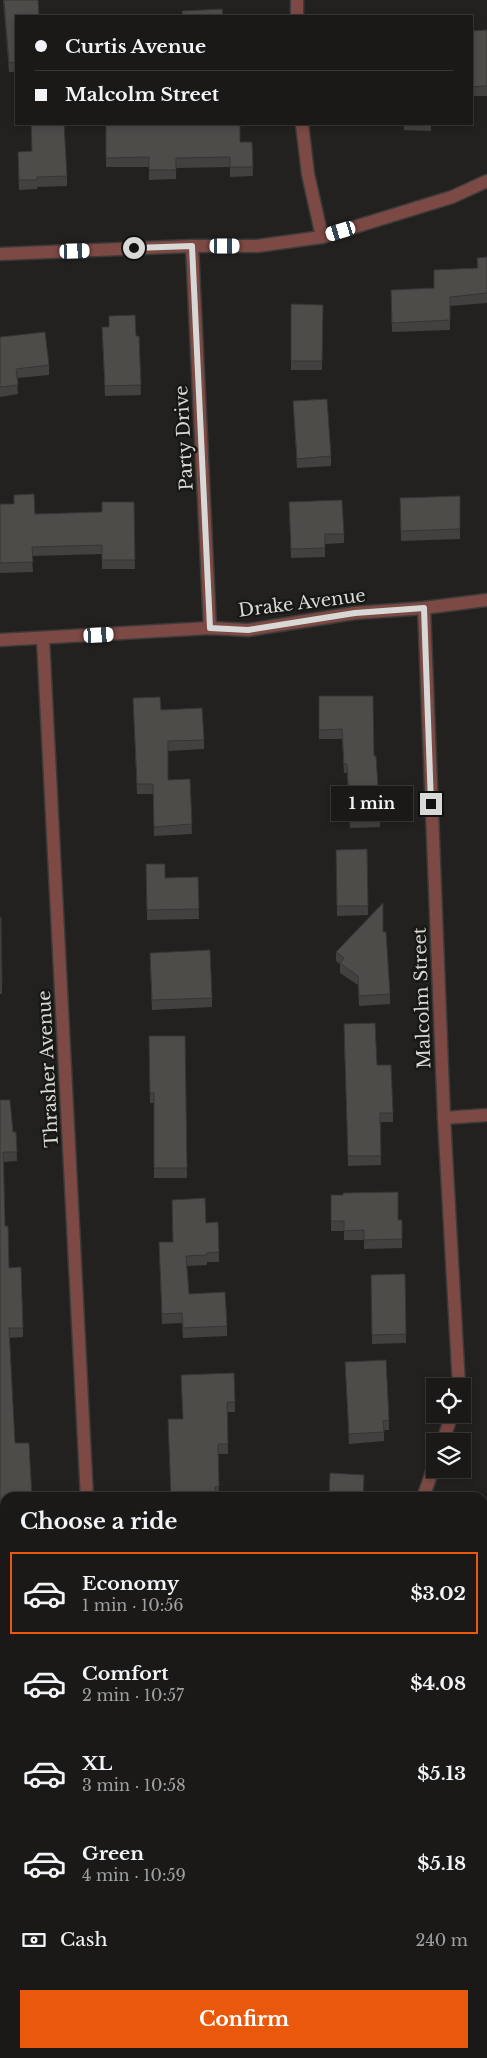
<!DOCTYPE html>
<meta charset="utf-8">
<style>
:root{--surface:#1a1917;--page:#272624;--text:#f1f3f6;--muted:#9fa0a1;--line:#383836;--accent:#ea580c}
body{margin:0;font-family:"Libre Baskerville",serif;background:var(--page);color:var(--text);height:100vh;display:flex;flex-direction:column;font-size:19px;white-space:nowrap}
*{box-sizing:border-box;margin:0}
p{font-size:16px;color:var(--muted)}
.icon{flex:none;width:28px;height:28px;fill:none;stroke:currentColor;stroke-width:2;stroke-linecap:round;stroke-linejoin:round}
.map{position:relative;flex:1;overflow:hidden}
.details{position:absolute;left:0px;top:1492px;width:488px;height:566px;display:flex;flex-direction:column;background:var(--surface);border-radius:15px 15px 0 0;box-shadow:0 2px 8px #0003,0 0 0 1px var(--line)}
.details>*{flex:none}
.guide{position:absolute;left:15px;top:15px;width:458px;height:110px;border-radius:0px;box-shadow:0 2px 8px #0003,0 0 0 1px var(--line);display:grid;align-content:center;height:110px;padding:0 20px;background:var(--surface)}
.tools{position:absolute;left:426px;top:1378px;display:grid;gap:10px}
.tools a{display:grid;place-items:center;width:45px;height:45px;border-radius:0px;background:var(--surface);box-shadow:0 2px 8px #0003,0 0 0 1px var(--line);font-size:25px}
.end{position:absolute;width:22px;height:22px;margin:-11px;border:6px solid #d8d8d6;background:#111;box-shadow:0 0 0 2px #111}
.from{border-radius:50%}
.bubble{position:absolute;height:35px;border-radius:0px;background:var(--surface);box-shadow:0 2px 8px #0003,0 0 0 1px var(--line);font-size:16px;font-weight:700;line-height:35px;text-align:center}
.car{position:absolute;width:15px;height:30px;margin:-15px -8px;border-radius:6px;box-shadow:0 0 4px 1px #0007;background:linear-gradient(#fff 24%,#345 0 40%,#fff 0 76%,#345 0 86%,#fff 0)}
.guide b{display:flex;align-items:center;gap:18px;height:48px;font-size:19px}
.guide b+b{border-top:1px solid var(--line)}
.guide i{width:12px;height:12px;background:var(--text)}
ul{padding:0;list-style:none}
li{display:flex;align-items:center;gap:15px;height:82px;margin:0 10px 8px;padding:0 10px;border:2px solid transparent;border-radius:0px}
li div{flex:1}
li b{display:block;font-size:19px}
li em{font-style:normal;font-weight:700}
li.current{border-color:var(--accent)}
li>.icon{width:45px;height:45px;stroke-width:1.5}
h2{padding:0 20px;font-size:22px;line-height:60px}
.pay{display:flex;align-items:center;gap:12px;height:55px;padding:0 20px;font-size:19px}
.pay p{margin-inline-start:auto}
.cta{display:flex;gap:10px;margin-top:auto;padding:10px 20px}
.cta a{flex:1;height:58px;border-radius:0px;background:var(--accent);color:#fff;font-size:20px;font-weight:700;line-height:58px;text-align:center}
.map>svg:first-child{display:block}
.grass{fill:url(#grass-tufts)}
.forest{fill:url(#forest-crowns)}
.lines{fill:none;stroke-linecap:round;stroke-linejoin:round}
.minor-casing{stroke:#3b3b39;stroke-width:15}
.minor{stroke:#7d4944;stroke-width:12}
.wall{fill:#42413f}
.shaded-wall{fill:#363533}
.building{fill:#4d4c49;stroke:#363533}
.route{stroke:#d8d8d6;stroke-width:6}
.labels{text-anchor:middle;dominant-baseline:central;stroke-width:5;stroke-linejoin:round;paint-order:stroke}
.street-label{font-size:18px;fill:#d8d8d6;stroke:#181815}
</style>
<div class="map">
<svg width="487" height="2058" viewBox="0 0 487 2058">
<defs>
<pattern id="grass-tufts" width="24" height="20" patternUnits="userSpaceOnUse" patternTransform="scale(1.25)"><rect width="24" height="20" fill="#444d16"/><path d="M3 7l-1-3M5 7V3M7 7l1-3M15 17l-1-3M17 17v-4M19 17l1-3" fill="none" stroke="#5e6637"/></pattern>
<pattern id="forest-crowns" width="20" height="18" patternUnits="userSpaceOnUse" patternTransform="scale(1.25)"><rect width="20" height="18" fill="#4c5705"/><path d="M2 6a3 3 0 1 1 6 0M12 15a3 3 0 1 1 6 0" fill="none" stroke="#656e29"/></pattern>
</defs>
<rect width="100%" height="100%" fill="#22211f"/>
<path class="grass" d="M483 1981H487V2058H409L407 2054H482Z"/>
<g class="forest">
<rect x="483" y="1921" width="4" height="60"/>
<path d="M343 2054H407L409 2058H343Z"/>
</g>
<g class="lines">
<g class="minor-casing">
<g id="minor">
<path d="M297 0V16"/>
<path d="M302 124 308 174 322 237"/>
<path d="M192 246 210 628"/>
<path d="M0 254 192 246H257L322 237 452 197 487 181"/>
<path d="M424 608 444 1118 459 1386"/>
<path d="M43 639 87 1498"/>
<path d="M0 640 210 628 248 630 355 613 424 608 487 600"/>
<path d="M444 1118 487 1115"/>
<path d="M443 1441 452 1414"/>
<path d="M423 1498 435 1463"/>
<path d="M482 1700 487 1699"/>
<path d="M0 1989 5 1990"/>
</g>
</g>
<use href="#minor" class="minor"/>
</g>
<g class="wall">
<path d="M3 0H38L16 16V72H9Z"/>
<path d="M487 30V96H471V31Z"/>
<path d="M106 124 240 142H252L253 176 230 177V167L176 168V179L149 180V167H106Z"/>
<path d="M404 124H431V131L404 130Z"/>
<path d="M18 162 67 176V186L37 187V189L19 190Z"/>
<path d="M487 257V303L450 306V330L392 332 391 299 434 288 477 268V258Z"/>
<path d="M291 304 323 305 322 370H291Z"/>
<path d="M102 327 136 336H139L141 395 105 396Z"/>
<path d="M0 337 49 365V375L17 378 18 394 0 397Z"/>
<path d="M293 401 331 456V466L297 468Z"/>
<path d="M460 496V539L401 541 400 507Z"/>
<path d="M134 502 135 569H102V554L32 556 33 572 0 573V504L35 514 102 512Z"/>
<path d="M289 502 344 534V543L325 544V557L291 558Z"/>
<path d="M319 696 374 756 380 817V827L350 828 347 773H344L342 739H319Z"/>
<path d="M133 698 161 710 204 740V749L168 751V780L190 779 192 834 154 836 153 794H137Z"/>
<path d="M367 849 368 915 337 916 336 850Z"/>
<path d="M146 864 165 878 198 877 199 919 147 920Z"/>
<path d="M0 917 2 984V994H0Z"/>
<path d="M383 932 390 994V1004L359 1006 358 985 340 973V964L336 961V952Z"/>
<path d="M150 962 212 998V1007L152 1010Z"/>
<path d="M344 1033 393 1113V1122H380L381 1165 348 1166Z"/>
<path d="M149 1036H185L187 1178H154V1103H150Z"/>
<path d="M0 1100 13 1132H16L17 1161 4 1162 5 1226 9 1268 23 1328V1337L9 1338 5 1498V1632H0Z"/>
<path d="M331 1195 398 1220H402V1248L364 1249V1240H344V1231H331Z"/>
<path d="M172 1200 206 1223 219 1252V1262H207V1265L187 1266 189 1294 227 1326V1336L183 1338 182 1323 162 1324 159 1242H173Z"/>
<path d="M405 1274 406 1343 372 1344 371 1275Z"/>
<path d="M345 1362 389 1420V1430H384V1441L349 1444Z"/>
<path d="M234 1373 235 1412H227L228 1454H218L219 1496H215L182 1419Z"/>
<path d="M0 1663 5 1664V1731H0Z"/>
<path d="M487 1763V1822H482V1764Z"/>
</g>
<path class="shaded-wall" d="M235 2054H239L237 2058H233Z"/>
<g class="building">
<path d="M4 0H38L39 16H16V62L9 63Z"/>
<path d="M222 9 223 16H183L182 11Z"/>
<path d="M487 30V86L471 87V31Z"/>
<path d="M31 124H64L67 176 37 177V180H19L18 152 32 151Z"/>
<path d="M106 124H240V142H252L253 167H230V157L176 158V170H149V157L106 158Z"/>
<path d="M487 257V293L450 297V320L392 323 391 290 434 288V270L478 268 477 258Z"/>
<path d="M291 304 323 305 322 361H291Z"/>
<path d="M135 315 136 336H139L141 385 105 386 102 327H109V316Z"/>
<path d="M45 332 49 365 16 369 18 385 0 387V337Z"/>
<path d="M327 399 331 456 297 459 293 401Z"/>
<path d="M34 494 35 514 102 512V502H134L135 560H102V545L32 547 33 562 0 563V504H14V495Z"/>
<path d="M460 496V529L401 531 400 498Z"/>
<path d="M342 500 344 534H325V548L291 549 289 502Z"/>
<path d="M319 696H373L374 756H376L380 817 350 819 347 764H344L342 729 319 730Z"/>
<path d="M160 697 161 710 202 708 204 740 168 741V780L190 779 192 824 154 827 153 784H137L133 698Z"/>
<path d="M367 849 368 906H337L336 850Z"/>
<path d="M146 864H165V878L198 877 199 909 147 910Z"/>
<path d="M383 903V932H386L390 994 359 996 358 976 340 963 344 958 336 952Z"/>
<path d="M0 917H1L2 984H0Z"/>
<path d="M210 950 212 998 152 1000 150 953Z"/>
<path d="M375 1023 377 1065H391L393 1113H380L381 1156H348L344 1024Z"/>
<path d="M149 1036H185L187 1168H154V1093H150Z"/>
<path d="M0 1100H10L13 1132H16L17 1152H3L5 1226H8L9 1268 21 1267 23 1328H9L15 1443H29L32 1498H5V1622H0Z"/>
<path d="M398 1192V1220H402V1239L364 1240V1230L344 1231V1221H331V1195H343V1193Z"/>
<path d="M205 1198 206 1223 218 1222 219 1252 207 1253V1255L186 1256 189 1294 225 1292 227 1326 183 1328 182 1313 162 1314 159 1242H173L172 1200Z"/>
<path d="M405 1274 406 1334 372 1335 371 1275Z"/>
<path d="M386 1360 389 1420 383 1421 384 1432 349 1434 345 1362Z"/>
<path d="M234 1373 235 1402H227L228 1444H218L219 1486 215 1487V1498H171L168 1419H183L181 1375Z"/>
<path d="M330 1473 364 1475 363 1498H329Z"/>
<path d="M0 1663 5 1664V1721H0Z"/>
<path d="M487 1763V1812H482V1764Z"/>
<path d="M200 2054H235L233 2058H198Z"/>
</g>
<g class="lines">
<path class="route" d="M134 248 192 246 210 628 248 630 355 613 424 608 431 804"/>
</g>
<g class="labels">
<g class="street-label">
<text transform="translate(184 438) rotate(-93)">Party Drive</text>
<text transform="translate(302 603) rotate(-7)">Drake Avenue</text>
<text transform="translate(422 998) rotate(-92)">Malcolm Street</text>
<text transform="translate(48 1069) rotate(-93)">Thrasher Avenue</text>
</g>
</g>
</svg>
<div class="tools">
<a><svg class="icon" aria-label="locate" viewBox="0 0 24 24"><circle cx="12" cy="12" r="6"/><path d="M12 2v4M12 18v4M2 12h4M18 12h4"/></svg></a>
<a><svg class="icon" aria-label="layers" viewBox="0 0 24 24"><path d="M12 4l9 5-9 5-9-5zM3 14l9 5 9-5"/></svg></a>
</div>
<i class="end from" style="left:134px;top:248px"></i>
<i class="end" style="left:431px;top:804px"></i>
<div class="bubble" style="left:331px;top:786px;width:82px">1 min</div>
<i class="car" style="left:341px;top:231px;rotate:253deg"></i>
<i class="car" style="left:225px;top:246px;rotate:90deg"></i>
<i class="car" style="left:75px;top:251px;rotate:88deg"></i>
<i class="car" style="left:99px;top:635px;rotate:87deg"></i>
<div class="guide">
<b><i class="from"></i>Curtis Avenue</b>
<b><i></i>Malcolm Street</b>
</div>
<section class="details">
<h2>Choose a ride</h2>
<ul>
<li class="current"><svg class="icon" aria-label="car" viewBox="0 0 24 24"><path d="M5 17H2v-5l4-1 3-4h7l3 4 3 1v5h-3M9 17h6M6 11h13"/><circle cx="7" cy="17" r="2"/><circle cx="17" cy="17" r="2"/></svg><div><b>Economy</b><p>1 min · 10:56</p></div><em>$3.02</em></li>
<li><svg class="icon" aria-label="car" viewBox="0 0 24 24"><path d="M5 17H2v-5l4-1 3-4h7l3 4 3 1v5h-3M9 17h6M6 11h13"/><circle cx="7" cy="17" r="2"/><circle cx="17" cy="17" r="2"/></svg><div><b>Comfort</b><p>2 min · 10:57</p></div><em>$4.08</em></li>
<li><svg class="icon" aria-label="car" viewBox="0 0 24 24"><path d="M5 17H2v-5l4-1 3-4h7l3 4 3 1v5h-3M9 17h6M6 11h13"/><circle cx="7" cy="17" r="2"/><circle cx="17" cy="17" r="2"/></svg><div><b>XL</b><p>3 min · 10:58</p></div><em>$5.13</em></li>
<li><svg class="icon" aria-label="car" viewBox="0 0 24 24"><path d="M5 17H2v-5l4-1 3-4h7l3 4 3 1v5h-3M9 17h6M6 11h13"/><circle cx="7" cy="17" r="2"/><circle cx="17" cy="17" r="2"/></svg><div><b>Green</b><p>4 min · 10:59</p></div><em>$5.18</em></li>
</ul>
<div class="pay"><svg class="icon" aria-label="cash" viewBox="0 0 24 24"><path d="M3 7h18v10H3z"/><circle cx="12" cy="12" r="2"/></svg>Cash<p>240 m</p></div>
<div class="cta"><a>Confirm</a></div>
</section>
</div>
